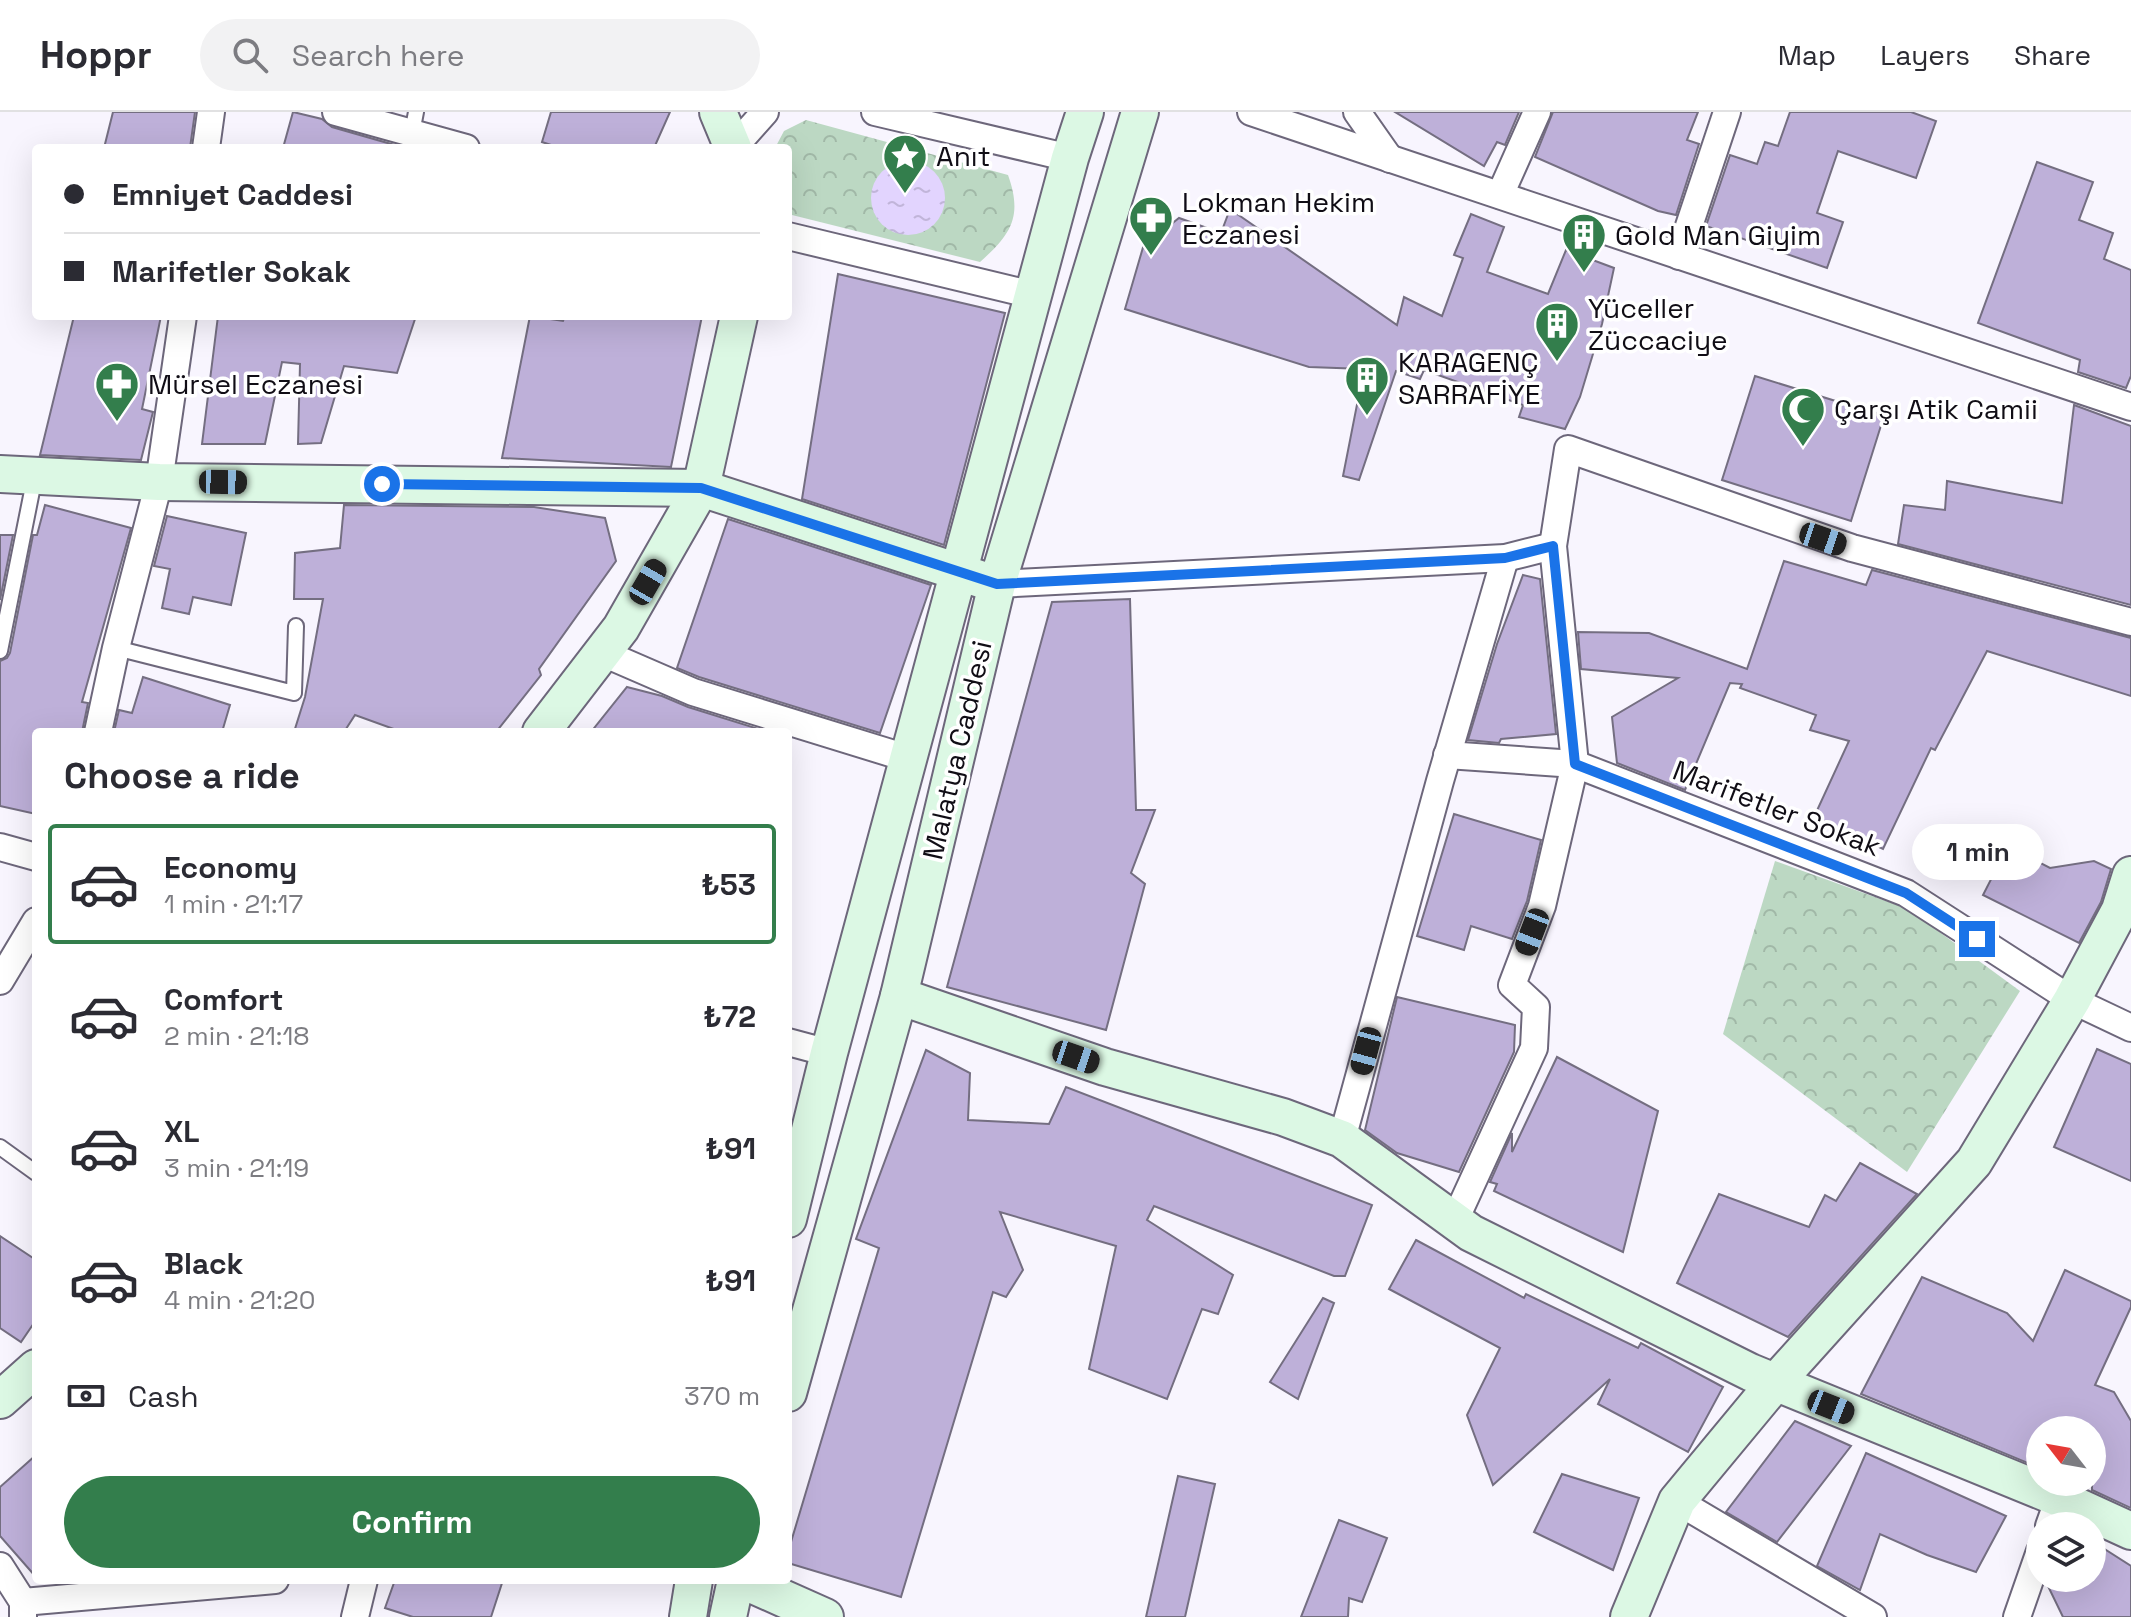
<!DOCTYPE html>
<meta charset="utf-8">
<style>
:root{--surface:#fff;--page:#f2f2f3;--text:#2b2b33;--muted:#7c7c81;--line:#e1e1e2;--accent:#337e4c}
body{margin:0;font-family:"Space Grotesk",sans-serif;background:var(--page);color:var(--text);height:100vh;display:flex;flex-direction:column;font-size:30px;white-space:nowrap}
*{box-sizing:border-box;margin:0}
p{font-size:26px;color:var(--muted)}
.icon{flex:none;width:44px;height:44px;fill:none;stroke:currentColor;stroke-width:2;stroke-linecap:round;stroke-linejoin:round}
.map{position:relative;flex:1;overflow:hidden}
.side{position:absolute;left:32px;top:616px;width:760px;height:856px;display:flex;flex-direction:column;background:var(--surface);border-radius:8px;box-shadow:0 8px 32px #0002}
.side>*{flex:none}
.guide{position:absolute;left:32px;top:32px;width:760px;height:176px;border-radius:8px;box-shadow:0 8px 32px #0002;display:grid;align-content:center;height:176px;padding:0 32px;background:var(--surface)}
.needle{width:52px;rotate:301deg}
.fabs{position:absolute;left:2026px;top:1304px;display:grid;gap:16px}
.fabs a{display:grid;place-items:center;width:80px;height:80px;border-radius:50%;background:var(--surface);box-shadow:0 8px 32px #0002;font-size:40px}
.end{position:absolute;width:36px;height:36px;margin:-18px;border:10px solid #1a73e8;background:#fff;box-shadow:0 0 0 4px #fff}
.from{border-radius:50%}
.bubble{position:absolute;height:56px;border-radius:28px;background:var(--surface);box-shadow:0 8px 32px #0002;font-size:26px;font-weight:600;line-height:56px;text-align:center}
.car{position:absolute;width:24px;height:48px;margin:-24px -12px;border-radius:10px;box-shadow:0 0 6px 2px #0007;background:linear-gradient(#222 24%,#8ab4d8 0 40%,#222 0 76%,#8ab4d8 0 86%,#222 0)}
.guide b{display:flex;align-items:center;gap:28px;height:76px;font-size:30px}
.guide b+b{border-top:2px solid var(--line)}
.guide i{width:20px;height:20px;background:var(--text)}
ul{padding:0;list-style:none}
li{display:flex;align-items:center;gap:24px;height:120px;margin:0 16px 12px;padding:0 16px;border:4px solid transparent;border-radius:8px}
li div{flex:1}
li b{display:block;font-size:30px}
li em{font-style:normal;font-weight:600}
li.active{border-color:var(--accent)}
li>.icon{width:72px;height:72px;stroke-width:1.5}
h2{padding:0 32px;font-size:36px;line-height:96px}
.pay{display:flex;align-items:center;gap:20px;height:88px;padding:0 32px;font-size:30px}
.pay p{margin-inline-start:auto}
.button{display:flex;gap:16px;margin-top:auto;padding:16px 32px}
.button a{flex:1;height:92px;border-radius:48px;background:var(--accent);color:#fff;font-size:32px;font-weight:600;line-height:92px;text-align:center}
header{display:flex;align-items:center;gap:48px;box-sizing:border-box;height:112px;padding:0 40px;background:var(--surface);border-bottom:2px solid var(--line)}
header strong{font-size:38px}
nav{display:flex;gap:44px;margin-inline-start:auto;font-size:28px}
.search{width:560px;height:72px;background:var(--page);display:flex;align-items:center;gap:20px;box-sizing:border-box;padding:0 28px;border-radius:44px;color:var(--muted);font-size:30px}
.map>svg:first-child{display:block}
.park{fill:url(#park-crowns)}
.water{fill:url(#water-ripples)}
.building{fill:#beb0d9;stroke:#746e81;stroke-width:2}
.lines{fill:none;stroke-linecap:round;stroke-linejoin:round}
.lane-casing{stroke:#6d677b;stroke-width:18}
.street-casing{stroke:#6d677b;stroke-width:30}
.secondary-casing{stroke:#6d677b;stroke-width:40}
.lane{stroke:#fff;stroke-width:14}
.street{stroke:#fff;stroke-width:26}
.secondary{stroke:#dcf8e4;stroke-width:36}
.route{stroke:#1a73e8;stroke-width:10}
.labels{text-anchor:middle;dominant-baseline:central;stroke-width:7;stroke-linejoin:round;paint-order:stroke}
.poi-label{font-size:28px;fill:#100d15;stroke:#fff;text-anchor:start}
.street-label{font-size:28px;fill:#100d15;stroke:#fff}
</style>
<header>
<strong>Hoppr</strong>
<div class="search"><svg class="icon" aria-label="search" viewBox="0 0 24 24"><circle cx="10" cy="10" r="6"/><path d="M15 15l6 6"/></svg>Search here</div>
<nav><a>Map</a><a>Layers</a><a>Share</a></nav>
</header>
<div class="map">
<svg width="2131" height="1505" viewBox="0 0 2131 1505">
<defs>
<pattern id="park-crowns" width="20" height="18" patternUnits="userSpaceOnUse" patternTransform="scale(2)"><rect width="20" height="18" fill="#bcd8c3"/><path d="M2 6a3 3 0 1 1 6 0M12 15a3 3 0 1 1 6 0" fill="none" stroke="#a1b8a7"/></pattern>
<pattern id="water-ripples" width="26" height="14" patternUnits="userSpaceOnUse" patternTransform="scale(2)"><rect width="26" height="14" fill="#e2d4fe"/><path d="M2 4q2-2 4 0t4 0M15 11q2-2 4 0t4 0" fill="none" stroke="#c1b5d9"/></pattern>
</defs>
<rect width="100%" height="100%" fill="#f8f5fe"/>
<g class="park">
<path d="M806 8 1008 63C1023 105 1011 122 980 150L788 102V36H775L784 19Z"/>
<path d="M1775 749 1908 797 2020 879 1907 1060 1723 922Z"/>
</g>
<circle class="water" cx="908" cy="86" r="37"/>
<g class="building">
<path d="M113 0H195L190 36H104Z"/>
<path d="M293 0 322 7 332 15 398 34 397 36H283Z"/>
<path d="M551 0H670L654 36H560L542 30Z"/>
<path d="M1395 0H1519L1505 33 1497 30 1484 54Z"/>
<path d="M1553 0H1698L1687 28 1699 32 1676 103 1658 99 1535 45Z"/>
<path d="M1790 0H1911L1936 9 1916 66 1838 39 1817 101 1843 110 1827 156 1706 114 1730 43 1757 52 1765 30 1778 34Z"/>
<path d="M2037 50 2093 70 2079 108 2113 121 2104 147 2131 158V264L2126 276 2078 260 2080 248 1978 211Z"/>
<path d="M1230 97 1397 213 1404 185 1442 204 1463 146 1454 143 1471 102 1504 115 1487 160 1548 182 1566 138 1614 156 1602 212 1580 285 1565 317 1519 305 1523 293 1424 258 1420 267 1396 259 1359 368 1343 364 1364 257 1309 255 1125 197 1151 108 1169 114 1179 106 1221 121Z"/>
<path d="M838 162 1005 201 944 433 802 387Z"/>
<path d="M74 204H161L142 297 153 300 141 348 40 343Z"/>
<path d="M218 204H416L397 261 344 254 321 331 298 332 300 252 282 250 265 332H202Z"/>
<path d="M530 204 563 209 565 204H702L671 355 502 346Z"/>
<path d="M1755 264 1884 304 1851 409 1722 368Z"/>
<path d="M2074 293 2131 314V493L1898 432 1904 393 1945 398 1947 369 2062 391Z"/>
<path d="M45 393 131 416 82 590 88 591 82 620H36V702L0 694V549L7 546 10 541 33 423H37Z"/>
<path d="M344 393 534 395 605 406 616 449 539 557 541 563 496 620H402L355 603 344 620H294L305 585 323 487H294L295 441 340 436Z"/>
<path d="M167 404 246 421 231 493 193 485 189 502 162 496 170 457 154 454Z"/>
<path d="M728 407 931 473 880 621 699 565 677 556Z"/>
<path d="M0 423H13L0 488Z"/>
<path d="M1784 449 1866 473 1872 458 2131 526V584L1987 539 1935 638 1931 636 1883 737 1814 705 1849 629 1810 618 1816 603 1740 576 1742 572 1730 571 1685 678 1617 651 1612 605 1678 566 1581 557 1578 520 1649 521 1747 557Z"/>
<path d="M1523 463 1540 467 1556 622 1501 627 1499 631 1468 628 1497 532Z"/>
<path d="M1130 487 1136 698H1155L1131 761 1145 772 1106 918 947 875 1052 490Z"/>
<path d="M143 565 230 593 222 620H114L119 598 132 601Z"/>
<path d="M627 575 662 584 688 595 768 620H591Z"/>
<path d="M1454 702 1541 728 1527 789 1512 827 1471 814 1464 838 1417 824Z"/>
<path d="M2008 734 2050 756 2094 749 2111 757 2101 790 2079 831 1983 783Z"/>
<path d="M1397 885 1515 913 1514 940 1459 1060 1397 1041 1365 1018Z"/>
<path d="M2097 937 2131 952V1069L2054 1035Z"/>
<path d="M926 938 970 961 968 1008 1049 1012 1066 975 1372 1093 1345 1164H1334L1154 1094 1147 1108 1233 1163 1218 1202 1202 1197 1167 1287 1089 1257 1116 1134 1000 1100 1023 1158 1006 1185 993 1180 901 1485 788 1451V1440L879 1136 856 1127Z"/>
<path d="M1557 945 1658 999 1623 1140 1494 1079 1497 1072 1490 1070 1512 1021V1040Z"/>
<path d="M1860 1051 1917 1082 1788 1225 1677 1171 1719 1082 1809 1115 1825 1083 1836 1089Z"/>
<path d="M0 1124 36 1148V1208L21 1230 0 1216Z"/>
<path d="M1416 1128 1524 1186 1526 1182 1638 1236 1641 1231 1723 1275 1688 1340 1598 1292 1610 1267 1493 1373 1467 1303 1500 1236 1389 1177Z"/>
<path d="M2065 1158 2131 1189V1195L2095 1273 2114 1280 2131 1309V1396L2092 1378V1318H2040V1356L1861 1282 1922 1165 2007 1201 2033 1229Z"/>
<path d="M1323 1186 1334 1191 1298 1287 1270 1270Z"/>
<path d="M1795 1309 1851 1334 1777 1430 1726 1400Z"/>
<path d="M1866 1341 2006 1404 1976 1460 1927 1443 1880 1422 1860 1478 1817 1454Z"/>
<path d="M36 1343V1465L0 1424V1375Z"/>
<path d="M1562 1362 1639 1386 1613 1458 1534 1420Z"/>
<path d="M1178 1364 1215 1372 1185 1505H1146Z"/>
<path d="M1339 1408 1387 1426 1362 1490 1349 1486 1348 1505H1301Z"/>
<path d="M2092 1429 2131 1454V1505H2063L2046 1470 2048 1466H2092Z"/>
<path d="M395 1468H503L491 1505H413L385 1496Z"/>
</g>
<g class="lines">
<g class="lane-casing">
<g id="lane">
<path d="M412 21 416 0"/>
<path d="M116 536 294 581 296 514"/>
<path d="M0 539 35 364"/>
<path d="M0 1035 36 1061"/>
</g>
</g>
<g class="street-casing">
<g id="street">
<path d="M336 0 466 36"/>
<path d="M875 0 1070 46"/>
<path d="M1251 0 2131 295"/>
<path d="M1357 0 1390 47"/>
<path d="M206 36 211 0"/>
<path d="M733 36 765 0"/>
<path d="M1500 83 1537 0"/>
<path d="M788 124 1033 183"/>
<path d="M1679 144 1727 0"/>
<path d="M997 472 1505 446 1553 434"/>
<path d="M603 541 693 580 910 647"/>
<path d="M98 620 116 536 159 370 183 204"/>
<path d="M1447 643 1575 652 1906 781 2072 888 2131 916"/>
<path d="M0 735 36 745"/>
<path d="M0 869 36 809"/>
<path d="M788 930 829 941"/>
<path d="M1342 1027 1440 669 1505 446"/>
<path d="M1455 1108 1534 936 1536 895 1512 873 1542 794 1575 652 1553 434 1568 337 1852 436 2131 510"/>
<path d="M1677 1389 1873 1505"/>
<path d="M2049 1414 2059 1386"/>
<path d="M0 1454 23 1490V1505"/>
<path d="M23 1490 275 1468"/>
<path d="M355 1505 364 1468"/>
<path d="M2017 1505 2040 1439"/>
</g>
</g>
<g class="secondary-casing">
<g id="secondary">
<path d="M718 0 733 36"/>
<path d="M0 362 159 370 701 376 980 467"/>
<path d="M541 620 621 516 701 376 739 204"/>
<path d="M899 884 1105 955 1283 1005 1342 1027 1471 1121 1750 1260 2059 1386 2131 1419"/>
<path d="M788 1107 829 941 1070 46 1085 0"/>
<path d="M788 1281 899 884 997 472 1140 0"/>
<path d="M0 1288 36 1256"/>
<path d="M742 1468 825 1505"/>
<path d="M688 1505 694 1468"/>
<path d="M728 1505 736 1468"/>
<path d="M1629 1505 1677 1389 1774 1272 1974 1050 2072 888 2120 798 2131 763"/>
</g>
</g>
<use href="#lane" class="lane"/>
<use href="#street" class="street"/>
<use href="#secondary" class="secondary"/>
</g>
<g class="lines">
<path class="route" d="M382 372 701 376 997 472 1505 446 1553 434 1575 652 1906 781 1977 827"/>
</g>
<defs>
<g id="sight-pin" transform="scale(2.3)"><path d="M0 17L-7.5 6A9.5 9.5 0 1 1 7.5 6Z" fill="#337e4c" stroke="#fff"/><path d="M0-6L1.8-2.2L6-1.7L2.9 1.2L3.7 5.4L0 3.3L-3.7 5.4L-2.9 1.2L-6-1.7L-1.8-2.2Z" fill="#fff"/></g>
<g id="pharmacy-pin" transform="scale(2.3)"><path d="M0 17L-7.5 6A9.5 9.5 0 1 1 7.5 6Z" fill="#337e4c" stroke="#fff"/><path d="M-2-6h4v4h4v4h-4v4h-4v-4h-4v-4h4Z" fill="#fff"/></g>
<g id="building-pin" transform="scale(2.3)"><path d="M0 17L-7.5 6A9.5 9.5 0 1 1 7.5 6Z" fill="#337e4c" stroke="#fff"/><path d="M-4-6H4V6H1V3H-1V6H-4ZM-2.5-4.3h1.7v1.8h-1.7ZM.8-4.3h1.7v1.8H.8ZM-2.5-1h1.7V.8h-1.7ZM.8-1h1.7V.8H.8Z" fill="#fff"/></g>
<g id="mosque-pin" transform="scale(2.3)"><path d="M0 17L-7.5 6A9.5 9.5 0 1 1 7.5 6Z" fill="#337e4c" stroke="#fff"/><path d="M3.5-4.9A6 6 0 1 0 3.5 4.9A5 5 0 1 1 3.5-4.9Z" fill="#fff"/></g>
</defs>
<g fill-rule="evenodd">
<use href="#sight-pin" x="905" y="44"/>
<use href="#pharmacy-pin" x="1151" y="106"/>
<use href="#building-pin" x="1584" y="123"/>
<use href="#building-pin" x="1557" y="212"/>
<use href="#building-pin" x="1367" y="266"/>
<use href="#pharmacy-pin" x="117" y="272"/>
<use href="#mosque-pin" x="1803" y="297"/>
</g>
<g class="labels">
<g class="poi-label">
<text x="936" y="44">Anıt</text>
<text x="1182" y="90">Lokman Hekim<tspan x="1182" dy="32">Eczanesi</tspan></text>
<text x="1615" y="123">Gold Man Giyim</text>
<text x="1588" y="196">Yüceller<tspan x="1588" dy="32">Züccaciye</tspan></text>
<text x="1398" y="250">KARAGENÇ<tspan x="1398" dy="32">SARRAFİYE</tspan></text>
<text x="148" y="272">Mürsel Eczanesi</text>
<text x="1834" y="297">Çarşı Atik Camii</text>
</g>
<g class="street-label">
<text transform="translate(957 638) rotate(-77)">Malatya Caddesi</text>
<text transform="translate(1777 696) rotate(21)">Marifetler Sokak</text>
</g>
</g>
</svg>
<div class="fabs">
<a><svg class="needle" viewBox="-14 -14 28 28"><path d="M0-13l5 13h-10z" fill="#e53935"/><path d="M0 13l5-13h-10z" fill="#7c7c81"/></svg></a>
<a><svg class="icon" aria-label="layers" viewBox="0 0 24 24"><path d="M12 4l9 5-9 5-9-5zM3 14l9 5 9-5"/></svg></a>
</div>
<i class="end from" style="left:382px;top:372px"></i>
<i class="end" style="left:1977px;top:827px"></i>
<div class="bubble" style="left:1912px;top:712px;width:132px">1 min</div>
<i class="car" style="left:223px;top:370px;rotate:91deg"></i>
<i class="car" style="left:1823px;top:427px;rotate:109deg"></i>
<i class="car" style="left:648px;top:470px;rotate:30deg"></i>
<i class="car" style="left:1532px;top:820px;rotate:201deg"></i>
<i class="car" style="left:1366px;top:939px;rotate:195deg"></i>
<i class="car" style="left:1076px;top:945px;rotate:109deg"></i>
<i class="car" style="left:1831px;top:1295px;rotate:112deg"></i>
<div class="guide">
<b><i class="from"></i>Emniyet Caddesi</b>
<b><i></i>Marifetler Sokak</b>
</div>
<section class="side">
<h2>Choose a ride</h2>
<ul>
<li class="active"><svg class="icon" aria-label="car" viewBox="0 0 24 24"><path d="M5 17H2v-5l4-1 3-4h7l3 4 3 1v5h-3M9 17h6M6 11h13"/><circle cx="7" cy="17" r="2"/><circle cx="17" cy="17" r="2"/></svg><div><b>Economy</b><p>1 min · 21:17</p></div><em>₺53</em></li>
<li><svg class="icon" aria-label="car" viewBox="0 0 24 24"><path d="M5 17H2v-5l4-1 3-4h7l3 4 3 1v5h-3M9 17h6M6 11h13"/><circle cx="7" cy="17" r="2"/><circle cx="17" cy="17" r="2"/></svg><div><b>Comfort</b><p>2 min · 21:18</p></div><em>₺72</em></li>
<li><svg class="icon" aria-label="car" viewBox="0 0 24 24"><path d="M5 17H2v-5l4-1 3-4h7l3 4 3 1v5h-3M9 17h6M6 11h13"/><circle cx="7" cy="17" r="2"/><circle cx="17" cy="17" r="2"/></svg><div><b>XL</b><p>3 min · 21:19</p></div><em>₺91</em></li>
<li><svg class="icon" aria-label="car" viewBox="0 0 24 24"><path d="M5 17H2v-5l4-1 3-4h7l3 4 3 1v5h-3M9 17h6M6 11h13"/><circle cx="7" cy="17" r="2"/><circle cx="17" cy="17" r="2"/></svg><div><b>Black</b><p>4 min · 21:20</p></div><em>₺91</em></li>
</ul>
<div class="pay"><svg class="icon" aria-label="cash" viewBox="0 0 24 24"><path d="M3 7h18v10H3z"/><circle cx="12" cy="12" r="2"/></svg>Cash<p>370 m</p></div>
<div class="button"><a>Confirm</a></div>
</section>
</div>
